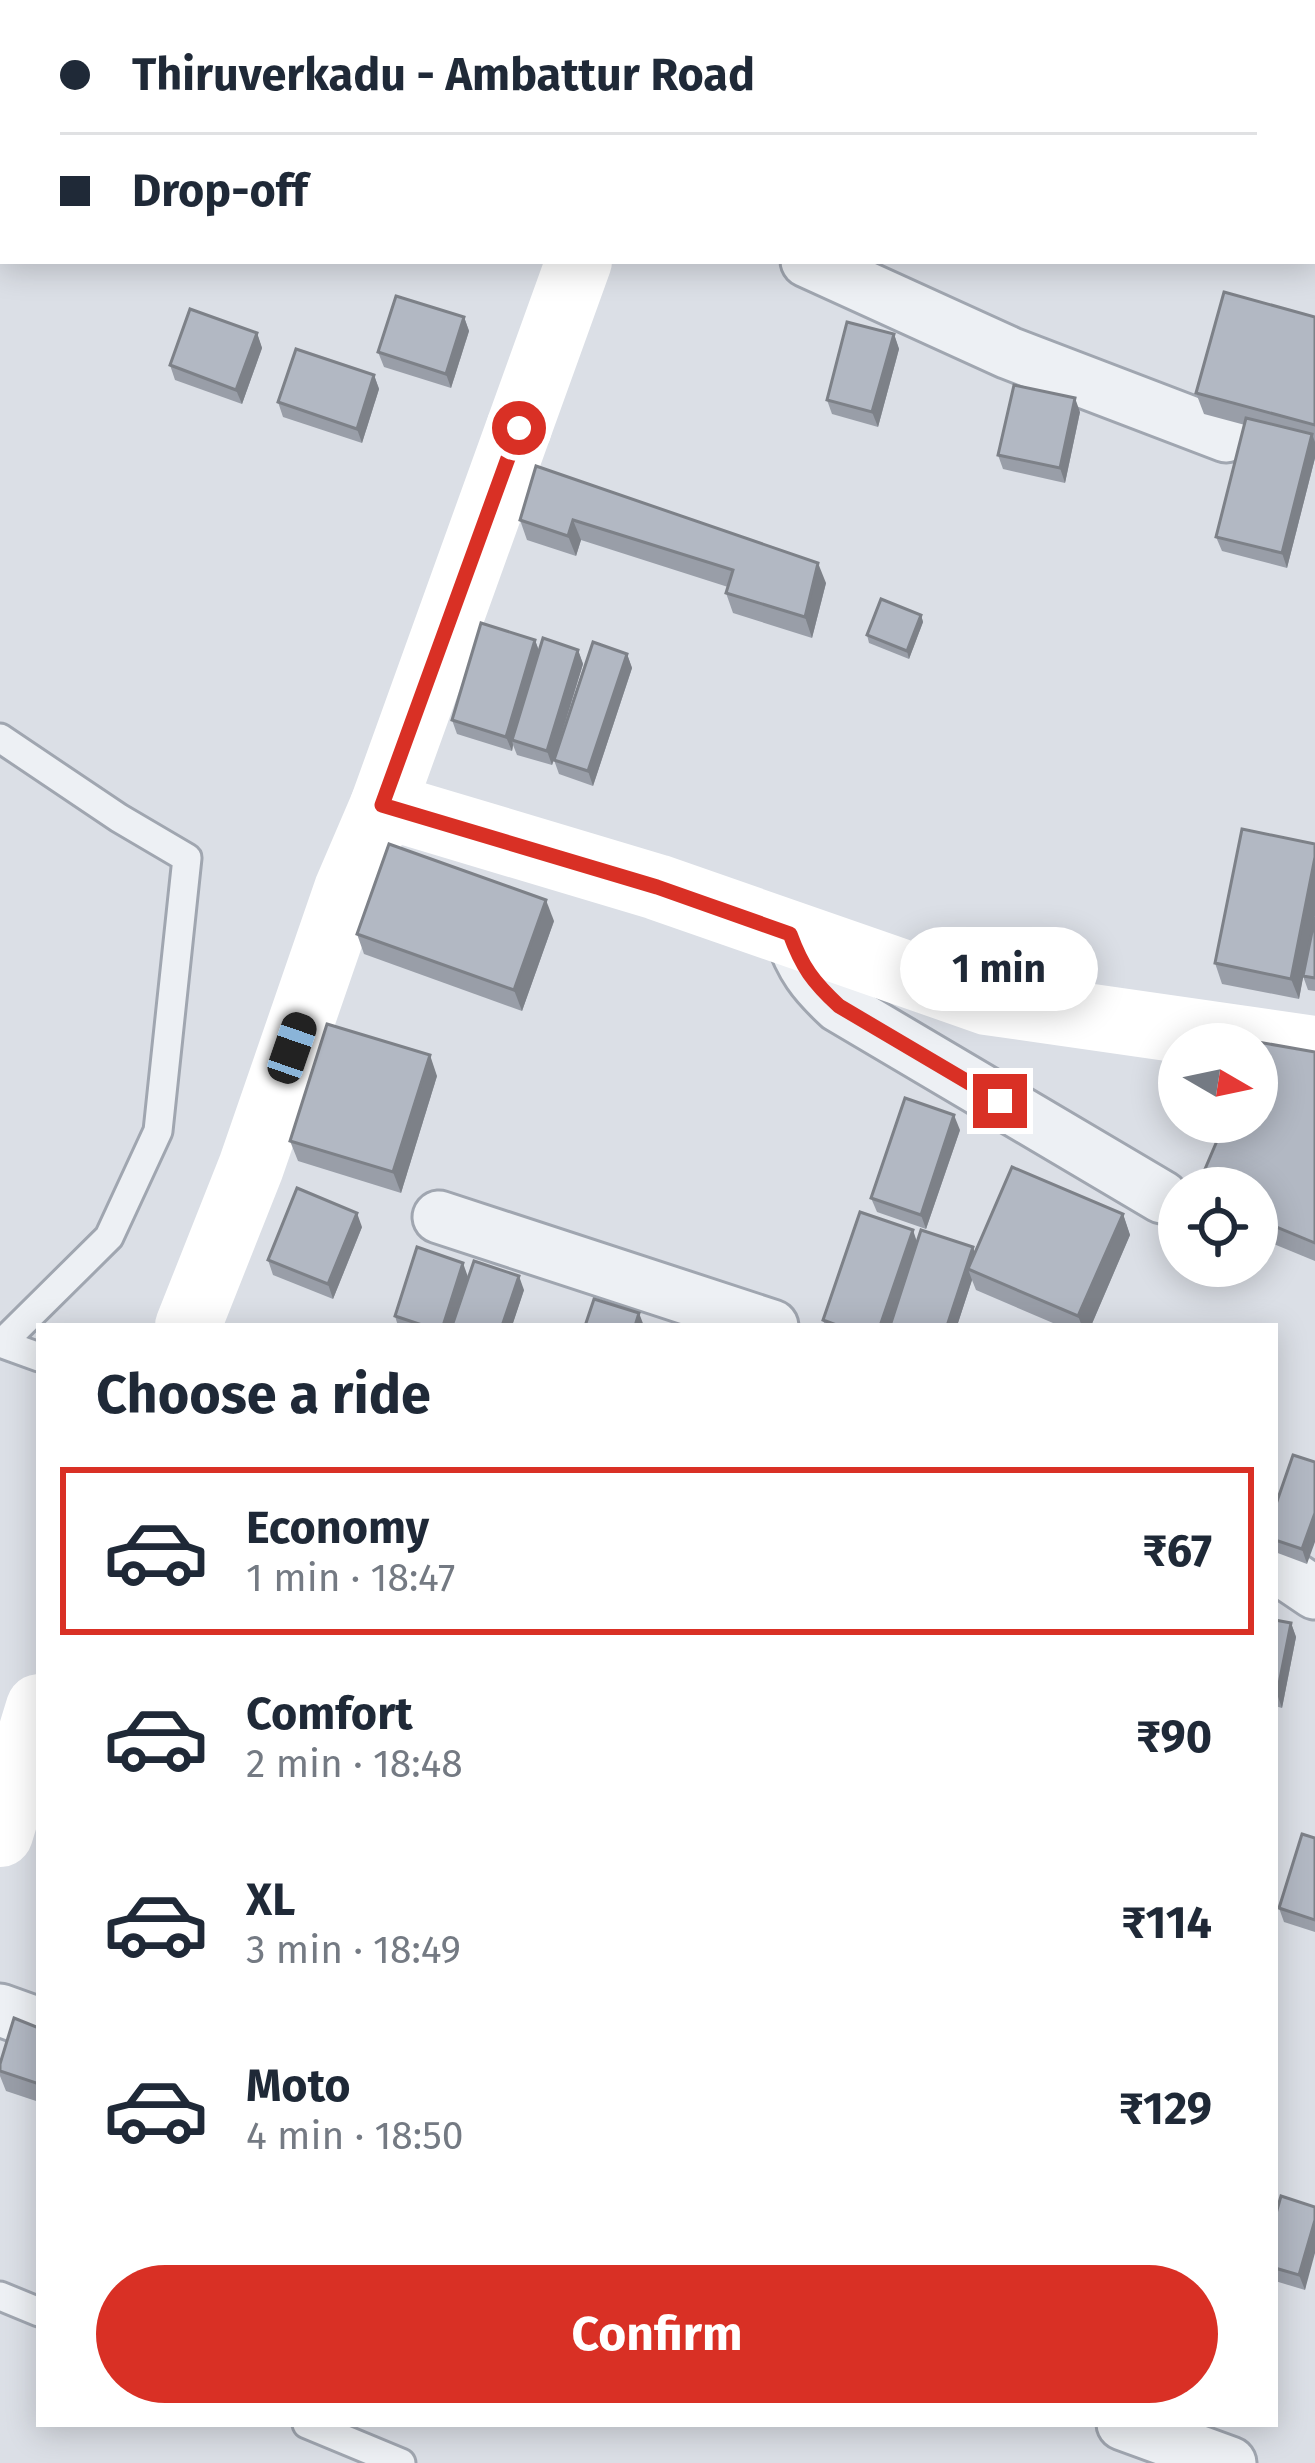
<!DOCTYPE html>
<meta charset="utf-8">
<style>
:root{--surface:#fff;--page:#f6f6f7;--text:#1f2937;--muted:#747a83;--line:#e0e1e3;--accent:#d93025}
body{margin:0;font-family:"Fira Sans",sans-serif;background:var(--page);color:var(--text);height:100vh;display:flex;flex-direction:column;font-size:45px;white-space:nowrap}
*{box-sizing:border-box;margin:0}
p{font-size:39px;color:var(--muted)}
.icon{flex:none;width:66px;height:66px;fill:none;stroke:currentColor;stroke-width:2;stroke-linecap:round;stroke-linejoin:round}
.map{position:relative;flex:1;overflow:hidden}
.side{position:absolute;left:36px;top:1323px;width:1242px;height:1104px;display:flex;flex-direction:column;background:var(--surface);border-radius:0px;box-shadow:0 6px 30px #0003}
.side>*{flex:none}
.hud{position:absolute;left:0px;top:0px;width:1317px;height:264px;box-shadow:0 6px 30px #0003;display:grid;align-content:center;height:264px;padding:0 60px;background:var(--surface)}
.needle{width:78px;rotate:99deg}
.controls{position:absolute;left:1158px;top:1023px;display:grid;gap:24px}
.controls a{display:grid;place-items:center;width:120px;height:120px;border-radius:50%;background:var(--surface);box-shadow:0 6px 30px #0003;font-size:60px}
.end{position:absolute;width:54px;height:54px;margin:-27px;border:15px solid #d93025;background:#fff;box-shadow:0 0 0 6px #fff}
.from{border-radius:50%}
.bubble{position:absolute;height:84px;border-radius:42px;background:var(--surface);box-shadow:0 6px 30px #0003;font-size:39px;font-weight:700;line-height:84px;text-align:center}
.car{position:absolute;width:36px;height:72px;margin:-36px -18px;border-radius:15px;box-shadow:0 0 9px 3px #0007;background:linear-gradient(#222 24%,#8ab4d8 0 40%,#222 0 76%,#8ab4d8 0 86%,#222 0)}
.hud b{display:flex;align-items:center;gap:42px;height:114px;font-size:45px}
.hud b+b{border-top:3px solid var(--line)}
.hud i{width:30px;height:30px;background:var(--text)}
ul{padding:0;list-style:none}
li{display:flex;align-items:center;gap:36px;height:168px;margin:0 24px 18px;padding:0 36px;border:6px solid transparent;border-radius:0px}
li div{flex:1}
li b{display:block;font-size:45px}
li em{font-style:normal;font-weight:700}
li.active{border-color:var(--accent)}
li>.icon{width:108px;height:108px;stroke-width:1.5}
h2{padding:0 60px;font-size:54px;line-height:144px}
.cta{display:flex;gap:24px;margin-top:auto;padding:24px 60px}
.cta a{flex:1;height:138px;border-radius:72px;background:var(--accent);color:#fff;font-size:48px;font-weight:700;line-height:138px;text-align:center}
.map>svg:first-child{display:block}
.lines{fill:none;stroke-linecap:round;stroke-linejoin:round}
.lane-casing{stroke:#a0a6b0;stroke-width:33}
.street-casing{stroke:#a0a6b0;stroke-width:57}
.lane{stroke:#edf0f4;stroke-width:27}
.street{stroke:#edf0f4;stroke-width:51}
.secondary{stroke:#fff;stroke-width:66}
.wall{fill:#999ea8}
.shaded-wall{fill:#7d8188}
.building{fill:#b2b8c3;stroke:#7d8188;stroke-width:3}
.route{stroke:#d93025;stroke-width:15}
</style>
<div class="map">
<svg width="1315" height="2463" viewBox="0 0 1315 2463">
<rect width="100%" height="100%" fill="#dbdfe6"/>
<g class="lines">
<g class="lane-casing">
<g id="lane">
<path d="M0 738 119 818 187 858 158 1131 109 1237 2 1343"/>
<path d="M0 1343 39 1357"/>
<path d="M0 2296 39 2312"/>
<path d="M307 2424 401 2463"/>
</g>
</g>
<g class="street-casing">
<g id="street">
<path d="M807 261 1009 353 1226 436"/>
<path d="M790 933C802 967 813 982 839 1006L1162 1197"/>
<path d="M439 1217 772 1326"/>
<path d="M1275 1566 1315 1593"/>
<path d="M0 2010 39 2024"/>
<path d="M1123 2424 1230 2463"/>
</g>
</g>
<use href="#lane" class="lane"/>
<use href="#street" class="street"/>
<g class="secondary">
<path d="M673 3 674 0"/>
<path d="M383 805 657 887 987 1002 1315 1049"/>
<path d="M188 1326 251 1167 347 889 383 805 579 261"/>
<path d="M0 1834 39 1707"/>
</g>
</g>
<g class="wall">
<path d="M377 0H438L437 3H379Z"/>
<path d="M464 317 469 331 451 388 384 367 378 352Z"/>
<path d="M1315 317V458L1287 568 1222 551 1216 537 1245 425 1204 414 1196 393Z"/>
<path d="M257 333 262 348 242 404 175 380 170 365Z"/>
<path d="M894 334 899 349 878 427 832 414 827 400Z"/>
<path d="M374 375 379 389 362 443 283 417 278 402Z"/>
<path d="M1080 412 1065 483 1003 469 998 455Z"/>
<path d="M536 466 826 583 812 638 733 613 726 593 728 587 581 540 576 556 527 540 520 520Z"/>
<path d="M921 615 923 622 909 659 869 643 867 635Z"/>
<path d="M535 640 539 651 578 650 583 664 554 759 627 654 632 668 593 786 559 774 554 760 552 765 517 755 513 745 512 751 457 734 452 720Z"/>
<path d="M1315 917V991L1308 990 1303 976 1299 999 1222 984 1215 963Z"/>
<path d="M554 921 522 1011 364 954 357 934Z"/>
<path d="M1315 1052V1261L1257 1237V1188Z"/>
<path d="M437 1076 401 1193 298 1161 290 1141Z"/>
<path d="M960 1130 926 1229 877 1212 871 1198Z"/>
<path d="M1123 1214 1130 1235 1091 1326H1060L976 1290 972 1280 957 1326H825L823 1320 917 1242 975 1253Z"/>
<path d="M362 1227 333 1299 273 1275 268 1260Z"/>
<path d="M468 1277 524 1290 512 1326H398L395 1316Z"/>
<path d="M1293 1455 1307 1564 1275 1552V1507Z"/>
<path d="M1275 1620 1291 1623 1296 1637 1282 1708 1275 1706Z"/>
<path d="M1315 1838V1932L1284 1922 1279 1908Z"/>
<path d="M39 2028V2102L6 2091 0 2076V2064Z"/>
<path d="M1315 2207 1305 2290 1275 2281V2217Z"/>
</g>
<g class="shaded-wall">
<path d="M464 317 469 331 451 388 446 374Z"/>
<path d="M257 333 262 348 242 404 236 390Z"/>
<path d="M894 334 899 349 878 427 872 412Z"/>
<path d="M374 375 379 389 362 443 357 429Z"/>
<path d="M1075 398 1080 412 1065 483 1060 468Z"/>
<path d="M1312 434 1315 442V458L1287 568 1282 553Z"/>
<path d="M573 520 581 540 576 556 568 536Z"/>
<path d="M818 563 826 583 812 638 805 617Z"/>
<path d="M921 615 923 622 909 659 907 651Z"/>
<path d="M535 640 540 654 512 740 513 745 512 751 506 737Z"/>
<path d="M578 650 583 664 552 765 547 751Z"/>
<path d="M627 654 632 668 593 786 588 771Z"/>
<path d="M1315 857V916L1299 999 1291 979Z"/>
<path d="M546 900 554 921 522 1011 514 990Z"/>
<path d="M430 1055 437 1076 401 1193 393 1172Z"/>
<path d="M954 1115 960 1130 926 1229 921 1215Z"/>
<path d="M357 1213 362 1227 333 1299 328 1284Z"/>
<path d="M1123 1214 1130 1235 1091 1326H1082L1078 1316Z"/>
<path d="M913 1230 918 1245 890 1326H880Z"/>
<path d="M973 1247 978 1262 968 1269 972 1280 957 1326H947Z"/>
<path d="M463 1263 468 1277 453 1326H443Z"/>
<path d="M519 1276 524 1290 512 1326H502Z"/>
<path d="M639 1313 644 1326H635Z"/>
<path d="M1315 1513V1542L1307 1564 1302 1549Z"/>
<path d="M1291 1623 1296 1637 1282 1708 1277 1694Z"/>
<path d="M1315 2220V2253L1305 2290 1299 2275Z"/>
</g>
<g class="building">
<path d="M393 0H429L428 3H403Z"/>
<path d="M949 0H1017L1016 3H948Z"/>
<path d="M1224 292 1315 317V425L1196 393Z"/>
<path d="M396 296 464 317 446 374 378 352Z"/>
<path d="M190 309 257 333 236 390 170 365Z"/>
<path d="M847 322 894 334 872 412 827 400Z"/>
<path d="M296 349 374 375 357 429 278 402Z"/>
<path d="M1014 385 1075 398 1060 468 998 455Z"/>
<path d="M1246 418 1312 434 1282 553 1216 537Z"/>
<path d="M536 466 818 563 805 617 726 593 733 570 573 520 568 536 520 520Z"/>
<path d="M881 599 921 615 907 651 867 635Z"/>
<path d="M481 623 535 640 506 737 452 720Z"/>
<path d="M543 638 578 650 547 751 512 740Z"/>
<path d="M593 642 627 654 588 771 554 760Z"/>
<path d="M1242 829 1315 844V857L1291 979 1215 963Z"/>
<path d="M389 844 546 900 514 990 357 934Z"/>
<path d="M1315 917V978L1303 976Z"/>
<path d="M327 1024 430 1055 393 1172 290 1141Z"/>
<path d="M1258 1042 1315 1052V1243L1257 1219V1188H1197L1225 1122H1257Z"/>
<path d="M905 1098 954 1115 921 1215 871 1198Z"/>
<path d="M1012 1167 1123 1214 1078 1316 968 1269Z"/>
<path d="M297 1188 357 1213 328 1284 268 1260Z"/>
<path d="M860 1212 913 1230 880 1326H839L823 1320Z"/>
<path d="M921 1230 973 1247 947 1326H890Z"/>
<path d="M417 1247 463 1263 443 1326H425L395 1316Z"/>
<path d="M474 1261 519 1276 502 1326H452Z"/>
<path d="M594 1299 639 1313 635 1326H585Z"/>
<path d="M1293 1455 1315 1462V1513L1302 1549 1275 1540V1507Z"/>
<path d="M1275 1620 1291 1623 1277 1694 1275 1693Z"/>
<path d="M1302 1834 1315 1838V1920L1279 1908Z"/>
<path d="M14 2018 39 2028V2084L0 2071V2064Z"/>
<path d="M1281 2196 1315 2207V2220L1299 2275 1275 2268V2217Z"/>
</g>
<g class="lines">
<path class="route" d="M519 428 382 805 657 887 790 934C802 967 813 982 839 1006L1000 1101"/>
</g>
</svg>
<div class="controls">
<a><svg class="needle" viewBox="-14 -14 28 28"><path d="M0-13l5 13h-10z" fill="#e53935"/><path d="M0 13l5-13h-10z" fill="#747a83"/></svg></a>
<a><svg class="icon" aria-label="locate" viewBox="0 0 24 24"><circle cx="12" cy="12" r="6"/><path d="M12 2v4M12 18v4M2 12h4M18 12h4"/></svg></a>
</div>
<i class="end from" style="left:519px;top:428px"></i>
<i class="end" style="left:1000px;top:1101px"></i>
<div class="bubble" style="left:900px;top:927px;width:198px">1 min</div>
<i class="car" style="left:292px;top:1048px;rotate:19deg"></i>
<div class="hud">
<b><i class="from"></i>Thiruverkadu - Ambattur Road</b>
<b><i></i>Drop-off</b>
</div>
<section class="side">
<h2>Choose a ride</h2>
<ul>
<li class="active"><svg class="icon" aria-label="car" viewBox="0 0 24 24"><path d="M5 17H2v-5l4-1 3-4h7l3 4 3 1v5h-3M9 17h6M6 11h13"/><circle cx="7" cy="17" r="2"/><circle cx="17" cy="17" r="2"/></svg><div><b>Economy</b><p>1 min · 18:47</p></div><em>₹67</em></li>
<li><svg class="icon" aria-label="car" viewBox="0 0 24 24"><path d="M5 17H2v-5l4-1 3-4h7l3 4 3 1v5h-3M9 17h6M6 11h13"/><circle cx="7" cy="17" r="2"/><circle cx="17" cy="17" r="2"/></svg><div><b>Comfort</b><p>2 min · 18:48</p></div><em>₹90</em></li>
<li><svg class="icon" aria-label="car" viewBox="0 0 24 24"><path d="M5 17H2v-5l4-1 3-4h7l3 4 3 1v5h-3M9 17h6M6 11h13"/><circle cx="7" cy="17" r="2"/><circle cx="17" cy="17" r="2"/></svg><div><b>XL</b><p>3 min · 18:49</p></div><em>₹114</em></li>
<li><svg class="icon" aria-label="car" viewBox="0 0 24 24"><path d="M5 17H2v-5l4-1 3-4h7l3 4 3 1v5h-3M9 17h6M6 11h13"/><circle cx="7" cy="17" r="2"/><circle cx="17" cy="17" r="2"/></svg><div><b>Moto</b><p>4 min · 18:50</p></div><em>₹129</em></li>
</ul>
<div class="cta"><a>Confirm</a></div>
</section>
</div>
